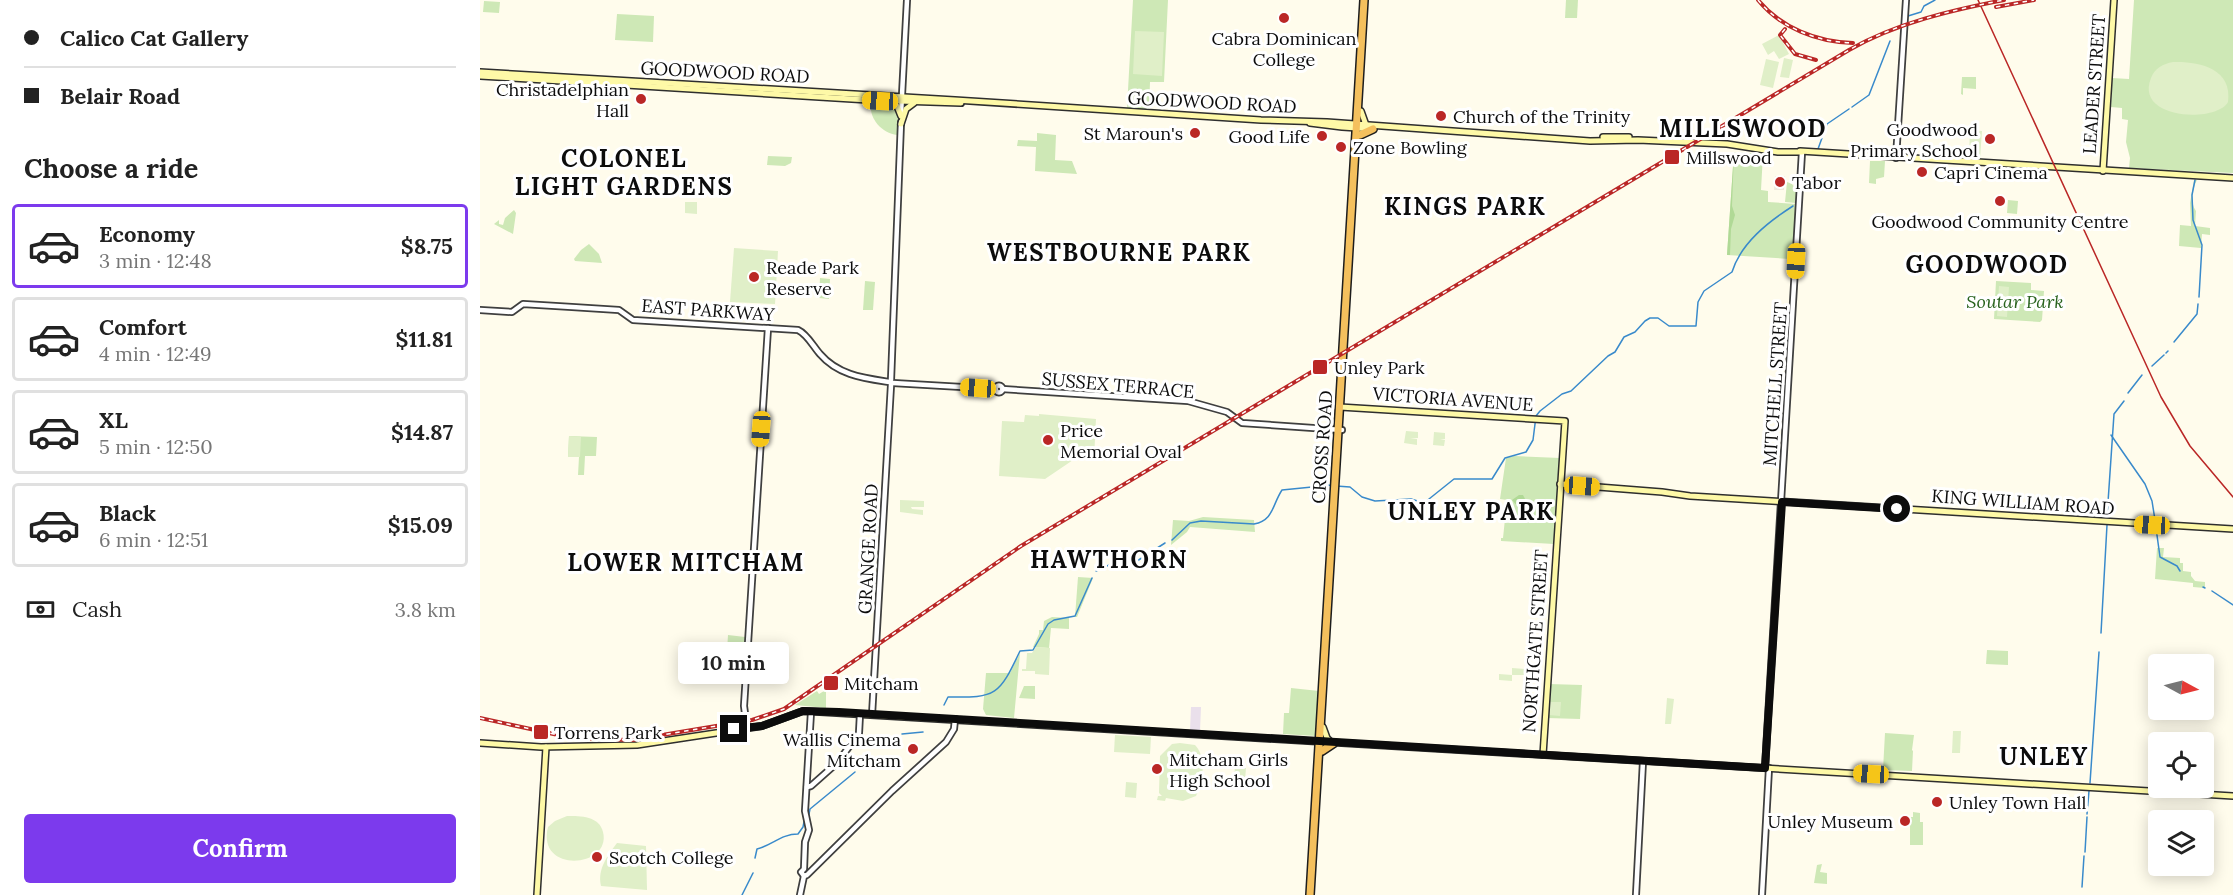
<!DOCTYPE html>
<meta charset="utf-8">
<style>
:root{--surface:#fff;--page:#f6f6f6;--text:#222;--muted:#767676;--line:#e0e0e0;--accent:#7c3aed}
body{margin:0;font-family:Lora,serif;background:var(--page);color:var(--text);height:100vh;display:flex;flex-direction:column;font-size:22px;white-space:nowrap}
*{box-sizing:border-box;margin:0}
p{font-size:20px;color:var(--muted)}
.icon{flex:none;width:33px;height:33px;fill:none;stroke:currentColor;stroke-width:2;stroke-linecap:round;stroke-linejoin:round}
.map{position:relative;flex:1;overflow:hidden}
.sheet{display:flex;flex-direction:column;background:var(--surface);width:480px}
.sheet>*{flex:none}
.hud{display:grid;align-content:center;height:132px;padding:0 24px;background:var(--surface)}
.needle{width:39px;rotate:97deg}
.buttons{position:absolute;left:1668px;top:654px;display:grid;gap:12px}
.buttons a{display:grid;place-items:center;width:66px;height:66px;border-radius:6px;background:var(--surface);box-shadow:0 3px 15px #0003;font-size:30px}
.end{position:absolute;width:27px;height:27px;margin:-14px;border:8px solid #0c0c0c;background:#fff;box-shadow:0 0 0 3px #fff}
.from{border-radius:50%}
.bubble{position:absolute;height:42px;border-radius:6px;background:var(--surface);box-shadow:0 3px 15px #0003;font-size:20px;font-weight:700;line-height:42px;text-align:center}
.car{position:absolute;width:18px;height:36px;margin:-18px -9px;border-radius:8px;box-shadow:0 0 4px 2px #0007;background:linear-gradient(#f5c518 24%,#345 0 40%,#f5c518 0 76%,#345 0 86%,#f5c518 0)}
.hud b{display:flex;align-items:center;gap:21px;height:57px;font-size:22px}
.hud b+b{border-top:2px solid var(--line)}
.hud i{width:15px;height:15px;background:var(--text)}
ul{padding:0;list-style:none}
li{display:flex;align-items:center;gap:18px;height:84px;margin:0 12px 9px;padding:0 12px;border:3px solid var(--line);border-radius:6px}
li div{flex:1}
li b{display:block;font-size:22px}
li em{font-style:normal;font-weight:700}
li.selected{border-color:var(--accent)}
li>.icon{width:54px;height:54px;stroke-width:1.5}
h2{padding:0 24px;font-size:27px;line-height:72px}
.pay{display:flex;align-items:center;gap:15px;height:66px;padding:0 24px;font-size:22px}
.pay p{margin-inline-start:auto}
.button{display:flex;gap:12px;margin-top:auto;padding:12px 24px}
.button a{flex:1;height:69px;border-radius:6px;background:var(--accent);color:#fff;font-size:24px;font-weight:700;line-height:69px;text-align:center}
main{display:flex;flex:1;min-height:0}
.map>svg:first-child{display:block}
.industrial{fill:#eae0eb}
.green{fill:#cee8b6}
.forest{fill:#b0d996}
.pitch{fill:#e0efc8}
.plaza{fill:#eeeadc}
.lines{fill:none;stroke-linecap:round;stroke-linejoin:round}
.stream{stroke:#398acb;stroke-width:1.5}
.tertiary-casing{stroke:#3f3f3f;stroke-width:8}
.secondary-casing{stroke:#2e2e2e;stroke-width:8}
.trunk-casing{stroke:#1d1d1d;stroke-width:10}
.tertiary{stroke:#fff;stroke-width:4.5}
.secondary{stroke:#fef9a7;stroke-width:5}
.trunk{stroke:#f4c05d;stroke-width:7}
.tram{stroke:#ba2726;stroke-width:1.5}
.rail-casing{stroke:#ba2726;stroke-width:4}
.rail{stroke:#fff;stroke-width:1.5;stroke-dasharray:4.5;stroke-linecap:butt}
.route{stroke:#0c0c0c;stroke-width:8}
.poi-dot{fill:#ba2726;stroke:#fff;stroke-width:2}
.labels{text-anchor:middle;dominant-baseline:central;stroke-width:6;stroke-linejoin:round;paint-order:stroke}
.poi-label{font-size:18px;fill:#0c0c0c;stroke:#fff;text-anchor:start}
.street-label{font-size:18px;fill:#0c0c0c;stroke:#fff}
.park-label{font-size:18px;font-style:italic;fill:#29631e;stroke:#fff}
.district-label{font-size:24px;font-weight:bold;letter-spacing:1.5px;fill:#0c0c0c;stroke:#fff}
</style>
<main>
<section class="sheet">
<div class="hud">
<b><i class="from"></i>Calico Cat Gallery</b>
<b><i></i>Belair Road</b>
</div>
<h2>Choose a ride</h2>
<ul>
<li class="selected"><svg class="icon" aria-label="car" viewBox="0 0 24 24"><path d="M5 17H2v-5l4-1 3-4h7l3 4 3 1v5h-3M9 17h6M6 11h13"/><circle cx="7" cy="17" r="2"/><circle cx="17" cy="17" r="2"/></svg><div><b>Economy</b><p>3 min · 12:48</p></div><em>$8.75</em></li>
<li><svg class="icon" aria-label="car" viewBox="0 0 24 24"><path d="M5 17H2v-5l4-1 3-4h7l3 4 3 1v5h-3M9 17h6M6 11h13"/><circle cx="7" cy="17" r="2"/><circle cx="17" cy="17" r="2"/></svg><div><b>Comfort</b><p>4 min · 12:49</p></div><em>$11.81</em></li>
<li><svg class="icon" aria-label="car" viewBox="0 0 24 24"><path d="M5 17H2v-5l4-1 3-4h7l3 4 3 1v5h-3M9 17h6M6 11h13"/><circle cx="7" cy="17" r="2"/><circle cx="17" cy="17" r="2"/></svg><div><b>XL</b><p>5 min · 12:50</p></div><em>$14.87</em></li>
<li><svg class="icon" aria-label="car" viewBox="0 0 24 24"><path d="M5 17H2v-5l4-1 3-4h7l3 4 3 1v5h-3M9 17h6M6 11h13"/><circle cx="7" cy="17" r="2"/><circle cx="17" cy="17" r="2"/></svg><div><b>Black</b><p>6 min · 12:51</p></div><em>$15.09</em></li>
</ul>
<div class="pay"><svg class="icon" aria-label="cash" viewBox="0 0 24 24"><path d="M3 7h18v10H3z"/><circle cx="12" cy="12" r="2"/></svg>Cash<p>3.8 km</p></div>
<div class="button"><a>Confirm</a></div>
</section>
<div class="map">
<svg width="1753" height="895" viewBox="0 0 1753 895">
<rect width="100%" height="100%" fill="#fffcec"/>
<path class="industrial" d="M711 707H721L720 731H710Z"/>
<g class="green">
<path d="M653 0H688L684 82H670L669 110 647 108Z"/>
<path d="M1086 0H1098L1097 18H1085Z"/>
<path d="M1654 0H1753V173L1649 168 1650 158 1646 142 1648 120 1642 119V108L1631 107 1632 78 1649 79Z"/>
<path d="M4 1 20 2 19 13 3 12Z"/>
<path d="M137 14 174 16 173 42 135 40Z"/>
<path d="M1482 77H1496V89L1483 88V95L1481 94Z"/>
<path d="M391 104 415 106 419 115 417 135C402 133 389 119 391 104Z"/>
<path d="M557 133 576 135 575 160 592 161 597 174 555 171 556 147 537 146 538 140 557 141Z"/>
<path d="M1254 152 1283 154 1281 190 1288 191V202L1316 204 1313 257 1310 259 1247 255Z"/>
<path d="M288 156 312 157 311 163 305 166 287 165Z"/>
<path d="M1390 161H1405L1404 177 1396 179V184L1389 183Z"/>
<path d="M1318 180 1316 203 1305 202 1307 182 1312 184 1315 188V182Z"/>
<path d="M1714 180H1717C1712 189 1710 203 1716 211L1715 226 1730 228V235L1722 234 1721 248 1699 246 1700 225 1711 226 1710 203Z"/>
<path d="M1528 200 1538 201 1537 214 1527 213Z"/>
<path d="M34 210 36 213 33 234 14 224 19 220V224L23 225 25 218Z"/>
<path d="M109 244 119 254 122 263 95 261 94 259 101 250Z"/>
<path d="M340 278 350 279 349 299 339 298Z"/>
<path d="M385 281 395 282 393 310H383Z"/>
<path d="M1516 281 1551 283V290L1564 291 1562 320 1560 322 1514 319Z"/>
<path d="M89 436 117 437 116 456H105L104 475H98L99 457H88Z"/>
<path d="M1034 456 1080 458 1074 544 1021 541V538H1023L1027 500 1020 499 1026 458Z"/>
<path d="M723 517 774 520 775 532 710 527 707 532 691 545 693 520 709 521Z"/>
<path d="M1677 548H1684L1683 557 1700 558V563H1703V571L1711 572V576L1715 581 1725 582V588L1713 587V583L1675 579Z"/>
<path d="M598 577 613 578 597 617H595Z"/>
<path d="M572 617 589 618V629L571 628 569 648 553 647 559 634V630H563L564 621Z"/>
<path d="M248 635 265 637 264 653 247 652Z"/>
<path d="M1507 650 1528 651V665L1506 664Z"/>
<path d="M540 653 534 718 506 715 503 709 506 673H530Z"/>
<path d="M1069 684 1102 685 1100 719 1067 718Z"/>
<path d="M544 686H555V699L539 698Z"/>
<path d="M811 688 839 691 836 736 803 734 804 713H809Z"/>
<path d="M337 691 339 694 344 691 346 692V708L315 705Z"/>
<path d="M1405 733 1434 735 1432 750 1433 751 1432 771 1403 770Z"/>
<path d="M1433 812 1440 813V822H1443V845H1430V817H1433Z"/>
<path d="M1342 864 1340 872 1347 873V884L1334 883 1337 865Z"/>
</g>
<g class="forest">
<path d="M1254 152 1252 206 1255 215 1251 229 1250 255H1247Z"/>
<path d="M1039 495H1043L1051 510 1049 515 1044 514 1032 500Z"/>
</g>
<g class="pitch">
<path d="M655 31 684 32 682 76 653 74Z"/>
<path d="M1299 35 1309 54 1299 59 1294 51 1288 55 1282 44Z"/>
<path d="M1304 58 1313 60 1309 78 1300 77Z"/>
<path d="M1286 59 1299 62 1293 88 1280 85Z"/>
<path d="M1693 62C1716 61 1753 67 1748 102 1737 123 1654 120 1671 78 1675 68 1683 64 1693 62Z"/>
<path d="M649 94 660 95 659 107H648Z"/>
<path d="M1490 130 1502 131 1500 159 1489 158Z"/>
<path d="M205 202H217V214L205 213Z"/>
<path d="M254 248 298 251 295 304 250 302Z"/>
<path d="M1519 286 1529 287 1527 317 1517 316Z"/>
<path d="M559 414 616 419 614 459 596 458 565 479 519 476 522 421 544 422 545 415 559 416Z"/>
<path d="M926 431 938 432V438H930L937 439V445L924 443Z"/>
<path d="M954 432 965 433V439H960L965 440 964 446 953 445Z"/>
<path d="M89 436 101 437 100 457H88Z"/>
<path d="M420 500 444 501V507H431L432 509 443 510V515L420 512Z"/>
<path d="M556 647 570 648 569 675 555 674V671H542V669H546L547 653H552Z"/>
<path d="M1032 668 1045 669 1044 675H1032V681L1019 680V674L1032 675Z"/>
<path d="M1187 698 1194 699 1191 724H1185Z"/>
<path d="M1070 702H1081L1080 716 1069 715Z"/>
<path d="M1473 731H1481L1480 753H1472Z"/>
<path d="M635 735 671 737 670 754 634 752Z"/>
<path d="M700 743 715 745C727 757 723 782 716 796L703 801 686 798 685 801 677 800 678 796H682L679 793 680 756 692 744Z"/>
<path d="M755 767 766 768 765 780 754 779Z"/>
<path d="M646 782 657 783 656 798 645 797Z"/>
<path d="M87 816C101 816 119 816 123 832 132 868 56 874 68 827L75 821Z"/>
<path d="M137 843 166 846 167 890 121 886C117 870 127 856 137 843Z"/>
</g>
<path class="plaza" d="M1295 176 1300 178 1305 176 1304 190H1294Z"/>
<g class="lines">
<g class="stream">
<path d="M1428 16 1441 12 1444 6 1455 0"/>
<path d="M1372 107 1389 95 1410 41"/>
<path d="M1338 149 1347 124 1369 109"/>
<path d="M1715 180 1712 195 1713 220 1722 245 1719 297"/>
<path d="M1694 342 1717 314 1718 304"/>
<path d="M1686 353 1688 351"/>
<path d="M1672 366 1684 355"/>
<path d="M1648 393 1662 375"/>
<path d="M1631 435 1665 484 1672 501 1675 520"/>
<path d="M856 486 870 487 882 497 895 501 931 499 944 503 974 479H1012L1025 458 1046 452 1053 440 1056 416 1060 411 1082 394 1091 391 1128 356 1135 352 1144 337 1155 332 1165 321 1170 318H1178L1189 326H1216L1218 302 1224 291 1252 272C1261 243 1288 222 1313 206"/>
<path d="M1627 517 1634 414 1644 401"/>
<path d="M1676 528 1680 557 1697 566 1700 571"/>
<path d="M692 540 710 523 721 521 774 524C794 520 792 505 802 490L852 485"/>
<path d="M616 571 640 560 657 561 685 543"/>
<path d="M1723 587 1725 588"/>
<path d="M1732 591 1753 605"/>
<path d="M1621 633 1627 525"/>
<path d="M464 705 468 697C517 698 519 695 540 651L553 650 568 624 574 620 595 616 612 578"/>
<path d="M422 734 443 732"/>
<path d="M1610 783 1619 652"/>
<path d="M329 814 330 809 375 772"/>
<path d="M1607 814 1609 791"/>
<path d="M1605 852 1607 817"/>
<path d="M275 858 277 849C293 845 301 834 318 834L323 827 325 817"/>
<path d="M1602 887 1604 856"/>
<path d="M262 895 273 873"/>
</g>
<g class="tertiary-casing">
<g id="tertiary">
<path d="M421 114 427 0"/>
<path d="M1416 158 1426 0"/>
<path d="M0 310 32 312 43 304 92 307 139 310 153 320 318 330C327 334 333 346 340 354 358 375 383 378 409 382"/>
<path d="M411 380 421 122"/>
<path d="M413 383 516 389"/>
<circle cx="519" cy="389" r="3.5"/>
<path d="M522 389 708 401 747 412 762 423 862 430"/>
<path d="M392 715 411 385"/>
<path d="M267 728 264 706 288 328"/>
<path d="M1285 768 1322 152"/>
<path d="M327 787 331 786 358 762 379 733 380 714"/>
<path d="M324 876 327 875 412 791 466 742 474 729 475 719"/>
<path d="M320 895 324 876 321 872 324 869 325 842 329 830 325 811 331 712"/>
<path d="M1156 895 1163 761"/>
<path d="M1282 895 1289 768"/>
</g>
</g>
<g class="secondary-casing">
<g id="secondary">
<path d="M0 72 475 100 781 120 847 122 1110 141 1158 140 1247 144 1298 152H1322"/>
<path d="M0 76 388 100 481 103"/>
<path d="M413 102 417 106 421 116"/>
<path d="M881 111 886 125"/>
<path d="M830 123 862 127 893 129"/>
<path d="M421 124 426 109 434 103"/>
<path d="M1123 137H1149"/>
<path d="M1320 151 1753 178"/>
<path d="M1623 171 1634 0"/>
<path d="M860 407 1085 421 1063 755"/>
<path d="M1080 484 1182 492 1210 496 1753 529"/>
<path d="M843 727 847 738 851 742"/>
<path d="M0 743 61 747 157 745 282 726 323 711 1753 796"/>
<path d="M57 895 66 747"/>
</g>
</g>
<g class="trunk-casing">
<g id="trunk">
<path d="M880 135 893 129"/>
<path d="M842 751 854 743"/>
<path d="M830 895 884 0"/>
</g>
</g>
<use href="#tertiary" class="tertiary"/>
<use href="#secondary" class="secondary"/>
<use href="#trunk" class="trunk"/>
<path class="tram" d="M1498 0 1681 397 1710 446 1753 497"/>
<g class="rail-casing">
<g id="rail">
<path d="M1278 0C1301 28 1337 42 1373 43"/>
<path d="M1516 7 1554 0"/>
<path d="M1305 29 1300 35 1315 54 1336 60"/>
<path d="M0 718 92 738 152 740 272 720 304 709 541 546 1369 50C1416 23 1472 10 1524 0"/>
</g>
</g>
<use href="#rail" class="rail"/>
</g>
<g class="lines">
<path class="route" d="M254 729 282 726 323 711 359 712 1285 768 1302 502 1417 509"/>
</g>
<g class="poi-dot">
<circle cx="804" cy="18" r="6"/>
<circle cx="161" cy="99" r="6"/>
<circle cx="961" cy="116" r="6"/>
<circle cx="715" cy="133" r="6"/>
<circle cx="842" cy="136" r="6"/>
<circle cx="1510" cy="139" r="6"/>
<circle cx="861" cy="147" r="6"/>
<rect x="1184" y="149" width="16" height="16" rx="3"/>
<circle cx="1442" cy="172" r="6"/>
<circle cx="1300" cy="182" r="6"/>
<circle cx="1520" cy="201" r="6"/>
<circle cx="274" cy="277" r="6"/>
<rect x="832" y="359" width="16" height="16" rx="3"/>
<circle cx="568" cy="440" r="6"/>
<rect x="343" y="675" width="16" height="16" rx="3"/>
<rect x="53" y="724" width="16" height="16" rx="3"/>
<circle cx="433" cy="749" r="6"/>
<circle cx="677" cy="769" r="6"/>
<circle cx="1457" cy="802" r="6"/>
<circle cx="1425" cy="821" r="6"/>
<circle cx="117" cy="857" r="6"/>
</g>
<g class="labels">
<g class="poi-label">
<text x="804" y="38" text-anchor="middle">Cabra Dominican<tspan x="804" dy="21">College</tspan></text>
<text x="149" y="89" text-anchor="end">Christadelphian<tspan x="149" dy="21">Hall</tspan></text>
<text x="973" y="116">Church of the Trinity</text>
<text x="1498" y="129" text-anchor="end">Goodwood<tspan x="1498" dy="21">Primary School</tspan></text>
<text x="703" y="133" text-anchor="end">St Maroun's</text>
<text x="830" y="136" text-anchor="end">Good Life</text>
<text x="873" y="147">Zone Bowling</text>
<text x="1206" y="157">Millswood</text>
<text x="1454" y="172">Capri Cinema</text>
<text x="1312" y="182">Tabor</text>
<text x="1520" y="221" text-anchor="middle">Goodwood Community Centre</text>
<text x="286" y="267">Reade Park<tspan x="286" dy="21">Reserve</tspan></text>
<text x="854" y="367">Unley Park</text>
<text x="580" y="430">Price<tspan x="580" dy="21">Memorial Oval</tspan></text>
<text x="364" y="683">Mitcham</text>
<text x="74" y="732">Torrens Park</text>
<text x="421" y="739" text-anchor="end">Wallis Cinema<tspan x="421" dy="21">Mitcham</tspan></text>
<text x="689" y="759">Mitcham Girls<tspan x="689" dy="21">High School</tspan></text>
<text x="1469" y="802">Unley Town Hall</text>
<text x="1413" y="821" text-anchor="end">Unley Museum</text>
<text x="129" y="857">Scotch College</text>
</g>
<g class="street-label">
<text transform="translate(245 72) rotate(3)">GOODWOOD ROAD</text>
<text transform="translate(1614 84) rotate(-86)">LEADER STREET</text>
<text transform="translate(732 102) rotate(3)">GOODWOOD ROAD</text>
<text transform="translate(228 310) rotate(4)">EAST PARKWAY</text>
<text transform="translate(1295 384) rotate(-86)">MITCHELL STREET</text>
<text transform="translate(638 385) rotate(5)">SUSSEX TERRACE</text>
<text transform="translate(973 399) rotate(4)">VICTORIA AVENUE</text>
<text transform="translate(842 447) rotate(-86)">CROSS ROAD</text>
<text transform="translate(1543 502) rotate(4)">KING WILLIAM ROAD</text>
<text transform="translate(388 549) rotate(-87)">GRANGE ROAD</text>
<text transform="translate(1055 641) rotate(-86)">NORTHGATE STREET</text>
</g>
<g class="park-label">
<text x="1535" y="301">Soutar Park</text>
</g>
<g class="district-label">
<text x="1263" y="128">MILLSWOOD</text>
<text x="144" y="158">COLONEL<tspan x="144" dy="28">LIGHT GARDENS</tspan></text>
<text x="985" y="206">KINGS PARK</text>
<text x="639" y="252">WESTBOURNE PARK</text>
<text x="1507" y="264">GOODWOOD</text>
<text x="991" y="511">UNLEY PARK</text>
<text x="629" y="559">HAWTHORN</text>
<text x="206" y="562">LOWER MITCHAM</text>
<text x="1564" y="756">UNLEY</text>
</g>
</g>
</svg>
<div class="buttons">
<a><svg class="needle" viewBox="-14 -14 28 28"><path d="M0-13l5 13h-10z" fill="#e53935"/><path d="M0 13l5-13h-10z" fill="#767676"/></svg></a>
<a><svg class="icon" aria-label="locate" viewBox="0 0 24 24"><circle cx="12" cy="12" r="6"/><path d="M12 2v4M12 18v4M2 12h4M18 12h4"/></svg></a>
<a><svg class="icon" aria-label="layers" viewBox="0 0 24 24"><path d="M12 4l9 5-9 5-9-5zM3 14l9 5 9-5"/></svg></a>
</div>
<i class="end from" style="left:1417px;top:509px"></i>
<i class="end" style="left:254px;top:729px"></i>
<div class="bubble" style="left:198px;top:642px;width:111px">10 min</div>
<i class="car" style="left:400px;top:101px;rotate:273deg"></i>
<i class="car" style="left:1316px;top:261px;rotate:183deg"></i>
<i class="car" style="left:498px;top:388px;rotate:274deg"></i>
<i class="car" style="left:281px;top:429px;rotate:184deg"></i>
<i class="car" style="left:1102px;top:486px;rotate:94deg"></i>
<i class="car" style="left:1672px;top:525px;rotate:273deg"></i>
<i class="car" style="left:1391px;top:774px;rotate:273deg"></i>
</div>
</main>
